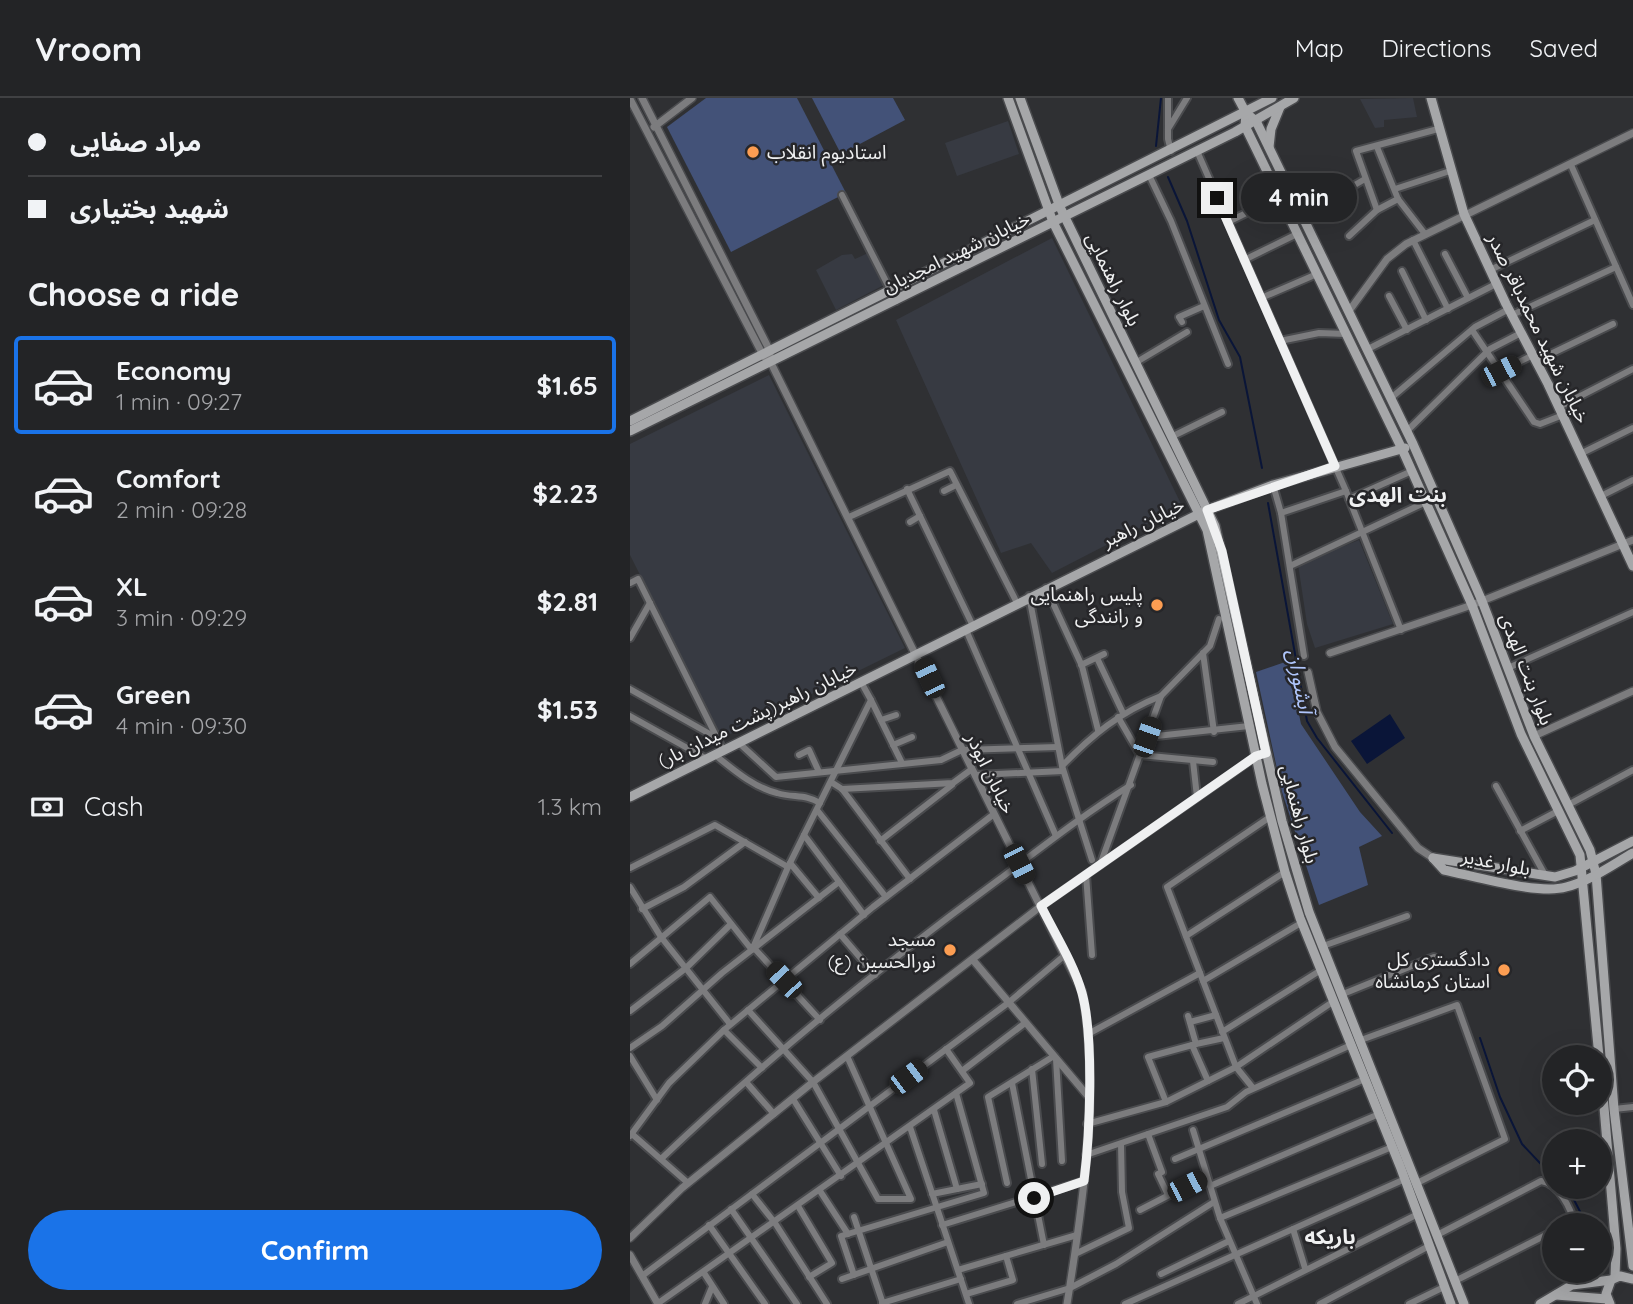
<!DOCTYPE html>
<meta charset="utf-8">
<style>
:root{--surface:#232426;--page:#2f3032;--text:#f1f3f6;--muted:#a3a4a7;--line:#404143;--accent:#1a73e8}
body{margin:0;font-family:Quicksand,"Noto Sans Arabic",sans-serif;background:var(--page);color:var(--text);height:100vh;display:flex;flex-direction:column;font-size:26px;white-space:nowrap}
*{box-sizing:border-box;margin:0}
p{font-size:23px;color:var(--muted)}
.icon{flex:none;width:38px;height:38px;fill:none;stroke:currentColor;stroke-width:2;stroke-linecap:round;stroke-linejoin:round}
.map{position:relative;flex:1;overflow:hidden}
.side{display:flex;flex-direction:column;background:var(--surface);width:630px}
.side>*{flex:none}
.top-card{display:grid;align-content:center;height:154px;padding:0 28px;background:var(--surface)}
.buttons{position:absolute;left:912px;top:947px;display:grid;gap:14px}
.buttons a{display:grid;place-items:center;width:70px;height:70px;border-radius:50%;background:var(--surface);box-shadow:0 7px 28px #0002,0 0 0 2px var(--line);font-size:35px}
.end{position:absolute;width:32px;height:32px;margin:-16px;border:9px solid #eff0f1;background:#111;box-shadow:0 0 0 4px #111}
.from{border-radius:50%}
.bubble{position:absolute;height:49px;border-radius:24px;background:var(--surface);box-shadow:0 7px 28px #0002,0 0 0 2px var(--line);font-size:23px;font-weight:800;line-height:49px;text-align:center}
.car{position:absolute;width:21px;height:42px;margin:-21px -10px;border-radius:9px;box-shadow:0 0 5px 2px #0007;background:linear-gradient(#222 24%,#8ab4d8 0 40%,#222 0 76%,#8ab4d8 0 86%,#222 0)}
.top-card b{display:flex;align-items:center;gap:24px;height:66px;font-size:26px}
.top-card b+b{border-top:2px solid var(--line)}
.top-card i{width:18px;height:18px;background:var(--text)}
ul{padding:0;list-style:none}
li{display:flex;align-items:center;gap:21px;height:98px;margin:0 14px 10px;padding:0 14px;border:4px solid transparent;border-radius:7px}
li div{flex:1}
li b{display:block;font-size:26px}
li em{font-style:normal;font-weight:800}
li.on{border-color:var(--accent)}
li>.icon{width:63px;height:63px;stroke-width:1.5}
h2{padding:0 28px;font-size:32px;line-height:84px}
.pay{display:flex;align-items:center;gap:18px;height:77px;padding:0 28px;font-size:26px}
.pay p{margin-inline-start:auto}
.button{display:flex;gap:14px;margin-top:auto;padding:14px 28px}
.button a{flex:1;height:80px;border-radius:42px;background:var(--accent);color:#fff;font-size:28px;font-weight:800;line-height:80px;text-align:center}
header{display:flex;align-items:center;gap:42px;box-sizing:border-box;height:98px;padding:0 35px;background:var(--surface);border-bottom:2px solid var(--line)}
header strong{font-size:33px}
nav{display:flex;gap:38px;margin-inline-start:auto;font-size:24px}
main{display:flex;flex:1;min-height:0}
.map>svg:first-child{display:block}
.built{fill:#373a42}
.green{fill:#435278}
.water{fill:#0a1538}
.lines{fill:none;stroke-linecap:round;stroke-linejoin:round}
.stream{stroke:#0a1538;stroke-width:2}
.minor-casing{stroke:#4a4b4e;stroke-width:10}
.tertiary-casing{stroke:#4a4b4e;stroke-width:10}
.secondary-casing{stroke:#4a4b4e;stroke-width:12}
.minor{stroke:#7c7c7e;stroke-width:6}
.tertiary{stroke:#7c7c7e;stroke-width:7}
.secondary{stroke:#a6a7a9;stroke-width:9}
.route{stroke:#eff0f1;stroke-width:9}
.poi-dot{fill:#fc9d52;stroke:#262629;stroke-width:2.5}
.labels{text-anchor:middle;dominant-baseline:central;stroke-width:5;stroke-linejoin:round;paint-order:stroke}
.poi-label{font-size:19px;fill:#eff0f1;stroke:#262629;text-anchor:end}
.street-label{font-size:19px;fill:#eff0f1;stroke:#262629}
.neighbourhood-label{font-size:21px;font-weight:bold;fill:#eff0f1;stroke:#262629}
.water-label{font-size:21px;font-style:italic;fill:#afc5fb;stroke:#262629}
</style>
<header>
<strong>Vroom</strong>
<nav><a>Map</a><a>Directions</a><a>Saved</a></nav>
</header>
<main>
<section class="side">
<div class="top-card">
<b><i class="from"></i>مراد صفایی</b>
<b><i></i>شهید بختیاری</b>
</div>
<h2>Choose a ride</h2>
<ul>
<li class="on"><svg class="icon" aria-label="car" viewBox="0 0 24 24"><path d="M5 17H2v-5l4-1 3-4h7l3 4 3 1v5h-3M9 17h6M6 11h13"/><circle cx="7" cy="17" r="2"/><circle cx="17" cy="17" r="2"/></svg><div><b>Economy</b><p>1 min · 09:27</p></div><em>$1.65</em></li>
<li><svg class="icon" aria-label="car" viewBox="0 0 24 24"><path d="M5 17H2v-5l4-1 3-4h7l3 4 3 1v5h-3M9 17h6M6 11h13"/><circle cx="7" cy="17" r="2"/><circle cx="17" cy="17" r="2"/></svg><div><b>Comfort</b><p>2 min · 09:28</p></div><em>$2.23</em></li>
<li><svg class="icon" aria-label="car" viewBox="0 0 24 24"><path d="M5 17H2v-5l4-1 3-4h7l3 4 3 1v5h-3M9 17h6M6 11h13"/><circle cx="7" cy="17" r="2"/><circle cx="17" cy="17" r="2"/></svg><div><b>XL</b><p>3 min · 09:29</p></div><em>$2.81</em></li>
<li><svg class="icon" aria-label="car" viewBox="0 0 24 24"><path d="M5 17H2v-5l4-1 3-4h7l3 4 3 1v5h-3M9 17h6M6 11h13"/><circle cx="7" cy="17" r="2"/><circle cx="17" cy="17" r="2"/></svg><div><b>Green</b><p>4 min · 09:30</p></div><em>$1.53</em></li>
</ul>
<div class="pay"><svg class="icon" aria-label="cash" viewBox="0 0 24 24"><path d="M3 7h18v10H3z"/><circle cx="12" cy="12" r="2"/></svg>Cash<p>1.3 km</p></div>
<div class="button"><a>Confirm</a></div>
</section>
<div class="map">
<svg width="1003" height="1206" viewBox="0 0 1003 1206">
<rect width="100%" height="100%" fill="#2f3033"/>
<g class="built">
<path d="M783 0 787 19 754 22V29L745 30 730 1Z"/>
<path d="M378 23 389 56 327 78 315 45Z"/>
<path d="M422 140 552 408 422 475 401 445 371 455 266 222Z"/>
<path d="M238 155 254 187 206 212 186 172 212 157 222 156 225 161Z"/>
<path d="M139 277 275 550 92 640 0 457V346Z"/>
<path d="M729 442 763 526 685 550 677 526 668 466Z"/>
</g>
<g class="green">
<path d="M76 0H167L216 95 101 154 37 29Z"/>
<path d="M182 0H263L275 22 211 56Z"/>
<path d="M658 563 671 626 730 714 752 738 729 749 738 787 689 807 652 694 626 574Z"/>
</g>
<path class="water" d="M760 616 775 640 737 666 721 643Z"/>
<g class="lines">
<g class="stream">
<path d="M526 48 531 0"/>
<path d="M538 79 557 123 589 222 610 259 632 370"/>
<path d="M638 405 677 623 687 640 762 735"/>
<path d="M850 940 870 999 892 1046 924 1080"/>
<path d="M932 1088 942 1098 957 1127"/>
</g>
<g class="minor-casing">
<g id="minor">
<path d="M538 0V41L541 53"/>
<path d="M538 31 557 0"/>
<path d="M747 49 768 101 795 136"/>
<path d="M567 53 716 393 771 532"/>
<path d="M941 67 1003 207"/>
<path d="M519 77 541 123 598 266"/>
<path d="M765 91 820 73"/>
<path d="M716 92 735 81"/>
<path d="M212 97 266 203"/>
<path d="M747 112 726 53 808 31"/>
<path d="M598 124 649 99"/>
<path d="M719 138 747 112 768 101"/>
<path d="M783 142 818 211"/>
<path d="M815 156 838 200"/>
<path d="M614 162 667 136"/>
<path d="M860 172 965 122"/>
<path d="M772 173 796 222"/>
<path d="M759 198 777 232"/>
<path d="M631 200 687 176"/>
<path d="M882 217 986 169"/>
<path d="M552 224 549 219 574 208"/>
<path d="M842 232 904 324 910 326 933 317"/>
<path d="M650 243 689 235 716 236"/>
<path d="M738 251 866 186"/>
<path d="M906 263 983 226"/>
<path d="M505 265 557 234"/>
<path d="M871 273 903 257"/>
<path d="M761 300 845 229 879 211"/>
<path d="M929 309 1003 271"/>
<path d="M777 333 860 251 891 235"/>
<path d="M541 339 592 314"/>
<path d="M950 356 1003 330"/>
<path d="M643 387 651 415 674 558"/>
<path d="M277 391 343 528"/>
<path d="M314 393 326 387"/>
<path d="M971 398 1003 382"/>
<path d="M719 401 782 373"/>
<path d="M651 415 716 393"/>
<path d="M219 419 320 373 387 505"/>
<path d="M280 424 290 418"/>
<path d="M660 468 796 404"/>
<path d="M0 485 8 481 93 652"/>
<path d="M416 490 452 568 468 632"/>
<path d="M399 498 432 668 462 762"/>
<path d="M336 532 426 738"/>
<path d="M0 540 20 505"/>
<path d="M573 555 584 634"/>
<path d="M467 560 493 615"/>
<path d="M451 567 474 556"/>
<path d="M878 570 1003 514"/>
<path d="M0 591 87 640"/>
<path d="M241 602 272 665"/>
<path d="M0 618 77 661"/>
<path d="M488 619 510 657 583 664"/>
<path d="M251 622 266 617"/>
<path d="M517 639 619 628"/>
<path d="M109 645 146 679 311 662 332 652 428 649"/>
<path d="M263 647 282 639"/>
<path d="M85 657C104 672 123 689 147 695 163 700 176 696 190 705"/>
<path d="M169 657 179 652 189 674"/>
<path d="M563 663 567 699"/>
<path d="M432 668C462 637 490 614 531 598"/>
<path d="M345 677 433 673"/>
<path d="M201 684 212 691 280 781"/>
<path d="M866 688 915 777"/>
<path d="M212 691 323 685 342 671"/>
<path d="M938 707 1003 672"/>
<path d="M187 712 256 799"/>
<path d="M890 733 928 713"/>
<path d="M174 737 234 817"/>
<path d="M250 743 322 687"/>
<path d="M160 765 189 800"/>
<path d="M470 767 531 598 580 548 589 521"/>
<path d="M0 770 85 727 158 769"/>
<path d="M456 777 462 857"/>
<path d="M0 789 31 839 100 926"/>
<path d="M12 811 54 789 115 744"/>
<path d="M210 836 245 877"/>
<path d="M556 838 655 774"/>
<path d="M693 848 777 818"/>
<path d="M124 850 190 922"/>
<path d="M0 866 80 799 122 852 158 769 241 602 231 584"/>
<path d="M573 883 671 825"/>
<path d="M713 896 804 859"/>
<path d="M118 912 183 984 248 1101H281L217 958"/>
<path d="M0 913 56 870 101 826"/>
<path d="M560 924 586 917"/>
<path d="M94 932 132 970"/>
<path d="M592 934 691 872"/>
<path d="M458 936 570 875"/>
<path d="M731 942 827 907 875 1041 787 1085"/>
<path d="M566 946 594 940"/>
<path d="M562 947 578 983"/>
<path d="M0 950 32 928 92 875 209 784"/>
<path d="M0 958 27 1002"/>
<path d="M426 961 432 1063"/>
<path d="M402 971 412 1066"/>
<path d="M332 973 395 925"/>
<path d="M116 984 144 1016"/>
<path d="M382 985 414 1147"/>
<path d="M623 990 606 969 537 789 640 719"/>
<path d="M163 1001 211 1078"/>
<path d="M536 1004 518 959 566 946 558 918"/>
<path d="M984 1011 1003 1009"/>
<path d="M304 1012 327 1091"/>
<path d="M457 1026 536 1004 606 969 704 903"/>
<path d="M280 1029 339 1206"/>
<path d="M563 1032 590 1120 627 1206"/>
<path d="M2 1036 58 1085"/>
<path d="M518 1036 532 1074 528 1076 538 1097"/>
<path d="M0 1038 39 985 94 932 243 809 364 716"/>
<path d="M456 1057 597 1009 616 994 721 947"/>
<path d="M31 1061C136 961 250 869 367 783 411 750 454 716 501 687"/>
<path d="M545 1061 735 981"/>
<path d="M377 1085 358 999 424 958"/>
<path d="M580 1088 749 1016"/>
<path d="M190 1093 218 1136"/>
<path d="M122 1096 145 1125 197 1206"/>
<path d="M302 1096 352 1086"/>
<path d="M168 1108 202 1165 179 1179"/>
<path d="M101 1111 167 1206"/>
<path d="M510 1112 576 1078"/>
<path d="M224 1119 253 1206"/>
<path d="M590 1120 762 1049"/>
<path d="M79 1127 135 1206"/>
<path d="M312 1127 454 1083"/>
<path d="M663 1131 675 1170"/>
<path d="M807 1137 911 1083C929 1085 941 1111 945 1127"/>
<path d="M445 1156 499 1130 492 1094 491 1046"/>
<path d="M328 1172 447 1137"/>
<path d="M956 1172 958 1184"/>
<path d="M74 1175 94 1206"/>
<path d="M531 1176 599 1143"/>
<path d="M224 1177 211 1138 354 1095 326 995"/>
<path d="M12 1178 378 905 435 857"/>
<path d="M212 1181 318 1144"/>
<path d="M825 1183 924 1133"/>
<path d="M336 1196 383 1182 376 1158"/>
<path d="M252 1205 331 1181"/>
<path d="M27 1206 340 985 316 951"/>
<path d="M75 1206 82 1189"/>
<path d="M387 1206 440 1190 486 1166 584 1104"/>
<path d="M495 1206 775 1081"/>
<path d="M608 1206 788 1116"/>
<path d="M690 1206 799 1148"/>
<path d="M779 1206 814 1189"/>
</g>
</g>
<g class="tertiary-casing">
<g id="tertiary">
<path d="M12 0 140 253V263L452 893C471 985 452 1113 437 1206"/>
<path d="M0 1 134 259"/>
<path d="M24 29 62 0"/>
<path d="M719 213 757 161 776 146 1003 35"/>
<path d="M700 555 842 507 1003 442"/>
<path d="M678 574 687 614 705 649 788 750 803 760"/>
<path d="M904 638 1003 593"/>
<path d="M343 862 457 997"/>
<path d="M0 1140 52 1090 183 984 411 808 628 657"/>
<path d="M0 1157 28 1206"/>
</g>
</g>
<g class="secondary-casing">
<g id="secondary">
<path d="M378 0 423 124 577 432 632 686 655 774 670 820 770 1068 821 1206"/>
<path d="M390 0 430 109 585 428 652 723 679 814 834 1206"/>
<path d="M608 0 616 15 626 23 783 346 852 503 904 638 960 752 966 776 984 1011 1003 1168"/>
<path d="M801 0 834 116 876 206 918 286 1003 468"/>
<path d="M616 15 615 28 772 351 842 507 891 636 950 757 969 959"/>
<path d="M639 49 641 31 650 9"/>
<path d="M0 323 642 0"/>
<path d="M0 333 605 34 664 0"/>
<path d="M0 699 577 412 643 387 775 350"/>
<path d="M803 760 814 772C844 778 908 797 936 789 960 783 982 767 1003 755"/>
<path d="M803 760 925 779 945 773 1003 743"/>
<path d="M970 962 986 1151 985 1179"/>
<path d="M926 1197 977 1201"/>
<path d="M910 1206 942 1187 981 1182"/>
<path d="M980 1206 976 1196 981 1182 990 1178 1003 1181"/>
</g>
</g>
<use href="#minor" class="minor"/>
<use href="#tertiary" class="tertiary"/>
<use href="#secondary" class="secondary"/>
</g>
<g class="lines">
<path class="route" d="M404 1100 454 1083C460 1036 464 939 452 895 444 866 425 836 411 808L626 658 636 655 592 453 577 412 705 368 587 100"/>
</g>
<g class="poi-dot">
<circle cx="123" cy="54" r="7"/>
<circle cx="527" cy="507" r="7"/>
<circle cx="320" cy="852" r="7"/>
<circle cx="874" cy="872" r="7"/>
</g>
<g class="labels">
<g class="poi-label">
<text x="137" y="54" text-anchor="start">استادیوم انقلاب</text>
<text x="513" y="496">پلیس راهنمایی<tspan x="513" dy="22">و رانندگی</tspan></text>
<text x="306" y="841">مسجد<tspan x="306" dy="22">نورالحسین (ع)</tspan></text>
<text x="860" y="861">دادگستری کل<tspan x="860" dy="22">استان کرمانشاه</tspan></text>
</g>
<g class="street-label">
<text transform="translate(326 154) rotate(-26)">خیابان شهید امجدیان</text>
<text transform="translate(484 181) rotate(64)">بلوار راهنمایی</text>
<text transform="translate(909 230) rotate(64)">خیابان شهید محمدباقر صدر</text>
<text transform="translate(513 424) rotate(-26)">خیابان راهبر</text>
<text transform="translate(897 571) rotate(69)">بلوار بنت الهدی</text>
<text transform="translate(127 616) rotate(-26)">خیابان راهبر(پشت میدان بار)</text>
<text transform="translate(361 675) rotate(64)">خیابان ابوذر</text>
<text transform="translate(670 716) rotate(75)">بلوار راهنمایی</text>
<text transform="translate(866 764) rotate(11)">بلوار غدیر</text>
</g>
<g class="neighbourhood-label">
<text x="768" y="396">بنت الهدی</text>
<text x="700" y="1138">باریکه</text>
</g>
<g class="water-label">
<text transform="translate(671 583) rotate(79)">آبشوران</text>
</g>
</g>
</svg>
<div class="buttons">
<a><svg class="icon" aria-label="locate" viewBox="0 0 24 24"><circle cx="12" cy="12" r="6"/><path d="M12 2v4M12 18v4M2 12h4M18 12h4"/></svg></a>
<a>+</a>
<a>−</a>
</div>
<i class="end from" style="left:404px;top:1100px"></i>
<i class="end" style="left:587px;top:100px"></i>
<div class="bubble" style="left:611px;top:75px;width:116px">4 min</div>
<i class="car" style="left:871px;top:273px;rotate:63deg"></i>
<i class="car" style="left:299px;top:580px;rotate:335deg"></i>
<i class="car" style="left:517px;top:639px;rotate:19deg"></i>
<i class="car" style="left:389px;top:766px;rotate:153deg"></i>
<i class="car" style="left:154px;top:882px;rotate:317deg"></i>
<i class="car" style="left:278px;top:979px;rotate:53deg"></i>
<i class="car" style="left:557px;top:1088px;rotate:63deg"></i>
</div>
</main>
